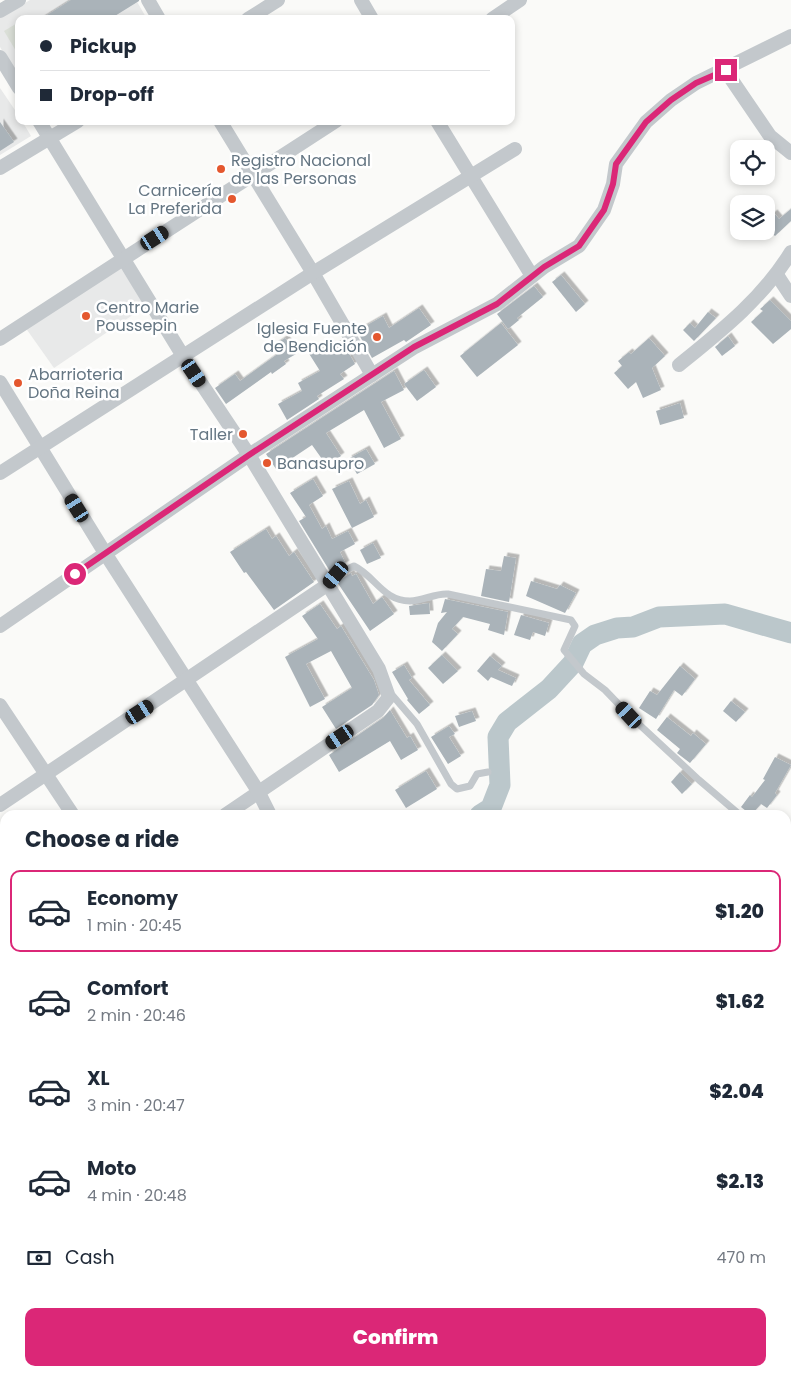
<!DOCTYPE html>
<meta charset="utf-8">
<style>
:root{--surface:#fff;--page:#f2f2f3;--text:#1f2937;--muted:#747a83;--line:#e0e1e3;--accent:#db2777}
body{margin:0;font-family:Poppins,sans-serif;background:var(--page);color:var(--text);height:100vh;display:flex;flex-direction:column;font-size:19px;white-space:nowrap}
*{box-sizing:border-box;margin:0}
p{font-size:16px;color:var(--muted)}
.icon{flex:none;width:28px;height:28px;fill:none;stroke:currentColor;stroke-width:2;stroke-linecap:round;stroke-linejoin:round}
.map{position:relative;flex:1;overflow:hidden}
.panel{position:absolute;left:0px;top:810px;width:791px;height:566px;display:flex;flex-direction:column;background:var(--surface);border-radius:15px 15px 0 0;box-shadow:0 2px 8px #0003}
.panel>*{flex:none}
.guide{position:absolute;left:15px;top:15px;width:500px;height:110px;border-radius:10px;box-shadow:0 2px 8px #0003;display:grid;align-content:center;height:110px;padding:0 25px;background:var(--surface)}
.fabs{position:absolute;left:730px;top:140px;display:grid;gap:10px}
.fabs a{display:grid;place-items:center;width:45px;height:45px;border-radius:10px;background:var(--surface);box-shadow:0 2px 8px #0003;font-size:25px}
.end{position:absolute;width:22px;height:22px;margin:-11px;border:6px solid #db2777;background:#fff;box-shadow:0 0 0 2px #fff}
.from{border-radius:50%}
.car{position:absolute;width:15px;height:30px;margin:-15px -8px;border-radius:6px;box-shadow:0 0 4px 1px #0007;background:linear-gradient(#222 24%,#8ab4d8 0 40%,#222 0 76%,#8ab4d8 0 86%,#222 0)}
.guide b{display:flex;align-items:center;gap:18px;height:48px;font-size:19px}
.guide b+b{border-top:1px solid var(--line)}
.guide i{width:12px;height:12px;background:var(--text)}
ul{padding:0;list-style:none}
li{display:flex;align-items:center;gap:15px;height:82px;margin:0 10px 8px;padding:0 15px;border:2px solid transparent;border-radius:10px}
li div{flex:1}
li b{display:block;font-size:19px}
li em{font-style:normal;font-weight:800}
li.current{border-color:var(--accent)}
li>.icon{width:45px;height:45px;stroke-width:1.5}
h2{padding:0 25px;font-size:22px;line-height:60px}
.pay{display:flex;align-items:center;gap:12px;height:55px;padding:0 25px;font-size:19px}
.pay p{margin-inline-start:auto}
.cta{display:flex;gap:10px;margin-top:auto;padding:10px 25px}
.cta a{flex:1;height:58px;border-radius:10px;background:var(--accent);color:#fff;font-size:20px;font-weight:800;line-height:58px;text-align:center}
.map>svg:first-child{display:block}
.built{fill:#e8e9e9}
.green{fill:#dadfd7}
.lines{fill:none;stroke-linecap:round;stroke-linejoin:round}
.river{stroke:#bbc7cb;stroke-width:21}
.building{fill:#aab3b9;filter:url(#shadow)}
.secondary-casing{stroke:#b3babf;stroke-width:21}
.service{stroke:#c3c8cc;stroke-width:7}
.minor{stroke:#c3c8cc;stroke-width:14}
.tertiary{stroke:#c3c8cc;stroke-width:16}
.secondary{stroke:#fff;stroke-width:19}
.route{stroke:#db2777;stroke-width:6}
.poi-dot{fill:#e4572e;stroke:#fff;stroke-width:2}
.labels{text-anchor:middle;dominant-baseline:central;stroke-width:5;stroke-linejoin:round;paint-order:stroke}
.poi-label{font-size:16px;fill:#657683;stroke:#fff;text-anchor:start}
</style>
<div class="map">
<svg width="791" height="1376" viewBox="0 0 791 1376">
<defs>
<filter id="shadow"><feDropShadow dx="3.5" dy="-3.5" stdDeviation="0" flood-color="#0004"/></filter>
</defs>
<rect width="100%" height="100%" fill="#fafaf8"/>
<g class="built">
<path d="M30 0H136L147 19H19V78L0 47V18Z"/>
<path d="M0 88 19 116V121H22L31 136 0 155Z"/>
<path d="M118 264 146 306 54 368 25 327Z"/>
</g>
<path class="green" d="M19 22V56L4 31Z"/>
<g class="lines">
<g class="river">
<path d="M480 815 491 808 500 785 498 737 507 722 549 689 573 663 582 644 595 635 617 628 633 627 659 617 725 614 791 633"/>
<path d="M284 1376 285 1371"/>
</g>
</g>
<g class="building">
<path d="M71 0H139V1L110 19H41Z"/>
<path d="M0 122 14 142 0 151Z"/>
<path d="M791 209V221L775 236 766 227V220L774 213 779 219Z"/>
<path d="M561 275 585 304 576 312 552 282Z"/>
<path d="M534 286 543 297 517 318 519 320 508 329 497 314Z"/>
<path d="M770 300 791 321V329L773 344 751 322 763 311 760 309Z"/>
<path d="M419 308 431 325 406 342 404 340 372 358 357 331 383 316 389 328Z"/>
<path d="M708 312 716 318 694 341 683 330 690 323 695 328Z"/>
<path d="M501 323 518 345 477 377 460 356Z"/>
<path d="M728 336 735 346 722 356 715 347Z"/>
<path d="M285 338 296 354 284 361 286 364 272 374 271 372 226 404 215 388 235 374 240 381 265 363 279 353 273 346Z"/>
<path d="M649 338 665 356 652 368 661 390 643 398 636 382 628 389 614 373 622 366 618 361 629 352 631 354Z"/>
<path d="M342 341 355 364 340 374 344 379 317 396 319 399 287 420 278 404 302 391 298 383 320 371 308 352 321 344 326 351Z"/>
<path d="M424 370 436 387 417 401 404 384Z"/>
<path d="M394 371 404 390 381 402 401 439 384 448 364 410 326 433 341 456 327 466 312 445 276 469 266 454Z"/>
<path d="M680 403 684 418 660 425 656 411Z"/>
<path d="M366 449 375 464 357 474 348 459Z"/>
<path d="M313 479 323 496 309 505 322 529 326 526 332 539 348 531 355 544 340 552 346 564 331 573 299 521 306 517 290 493Z"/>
<path d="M349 481 360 504 366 500 374 517 352 528 332 489Z"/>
<path d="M266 529 272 539 276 536 289 556 294 552 314 582 274 610 246 572 244 573 230 552Z"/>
<path d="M373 543 381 558 367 564 360 550Z"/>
<path d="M504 556 516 558 509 602 481 596 486 569 501 571Z"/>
<path d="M351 573 352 576 356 574 373 604 382 597 394 614 370 631 337 582Z"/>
<path d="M531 581 557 589 560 585 576 593 565 613 526 596Z"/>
<path d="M445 599 508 612 504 635 488 630 490 624 463 617 452 629 458 634 442 651 432 642 438 623 447 612 441 613Z"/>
<path d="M429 603 430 614 410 615 409 606Z"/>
<path d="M320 604 337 629 341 626 374 680 379 695 372 705 336 729 322 707 352 688 331 651 306 664 325 699 310 707 285 657 318 639 302 616Z"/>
<path d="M521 615 549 623 545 636 533 632 530 640 514 635Z"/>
<path d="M442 655 458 671 443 684 428 668Z"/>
<path d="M490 656 502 666 498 670 516 678 512 686 491 677 488 681 477 671Z"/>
<path d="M404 665 412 678 409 680 430 705 419 714 407 700 408 699 392 672Z"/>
<path d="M680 666 695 679 682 696 674 690 656 719 639 708 650 691 657 695Z"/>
<path d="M731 701 745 712 736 722 723 711Z"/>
<path d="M390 710 407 738 410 736 418 750 401 760 390 741 339 772 329 755 383 718Z"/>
<path d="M472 711 476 721 459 727 455 716Z"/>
<path d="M667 717 691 736 693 733 706 744 690 763 677 753 680 749 657 730Z"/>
<path d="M449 726 455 734 449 737 461 756 448 764 431 737Z"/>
<path d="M775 757 791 765 775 793 777 795 767 808 761 804 751 815 741 807 750 795 752 797 765 780 763 779Z"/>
<path d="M426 771 437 789 406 808 395 790Z"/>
<path d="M680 772 692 784 682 794 671 782Z"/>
</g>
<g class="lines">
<g class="secondary-casing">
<path id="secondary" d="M0 1005 5 1012"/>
</g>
<g class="service">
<path d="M327 585 336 575 354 566C375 576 383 601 410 601 423 601 435 593 448 594L571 620 575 626 564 650 584 674 605 690 629 715 699 780 740 815"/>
<path d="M389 697 393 696 417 724 451 784 457 789 470 786 477 774 488 772"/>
<path d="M786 867 791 873"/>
</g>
<g class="minor">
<path d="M148 0 159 19"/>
<path d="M361 0 372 19"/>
<path d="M0 11 19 0"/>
<path d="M248 19 278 0"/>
<path d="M492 19 520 0"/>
<path d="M0 57 19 88"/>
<path d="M725 70 770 136 791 153"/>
<path d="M39 121 183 356 249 455 379 669 389 697 378 711 225 815"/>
<path d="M220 121 313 273 372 375"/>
<path d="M437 121 532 276"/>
<path d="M0 168 78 121"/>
<path d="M777 275 791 296"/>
<path d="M0 339 336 121"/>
<path d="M679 365C721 331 762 299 791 252"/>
<path d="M0 382 105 553 258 791 270 815"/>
<path d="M0 473 313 273 515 149"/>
<path d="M0 626 249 455 415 347 497 304 544 267 579 246 604 210 613 184 616 164 646 122 671 100 696 83 791 36"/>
<path d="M0 705 73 815"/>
<path d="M0 805 327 585"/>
<path d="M0 967 5 963"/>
<path d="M0 1123 5 1119"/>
</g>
<path class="tertiary" d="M93 1376 104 1371"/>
<use href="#secondary" class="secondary"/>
</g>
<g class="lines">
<path class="route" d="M75 574 249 455 414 347 497 304 544 267 579 246 604 210 613 184 616 164 646 122 671 100 696 83 726 70"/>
</g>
<g class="poi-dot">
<circle cx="221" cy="169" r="5"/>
<circle cx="232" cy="199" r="5"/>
<circle cx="86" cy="316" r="5"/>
<circle cx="377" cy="337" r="5"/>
<circle cx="18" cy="383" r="5"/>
<circle cx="243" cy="434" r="5"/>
<circle cx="267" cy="463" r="5"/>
</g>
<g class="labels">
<g class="poi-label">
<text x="231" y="160">Registro Nacional<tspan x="231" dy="18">de las Personas</tspan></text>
<text x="222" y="190" text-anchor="end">Carnicería<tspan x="222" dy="18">La Preferida</tspan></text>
<text x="96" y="307">Centro Marie<tspan x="96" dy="18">Poussepin</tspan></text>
<text x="367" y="328" text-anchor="end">Iglesia Fuente<tspan x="367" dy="18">de Bendición</tspan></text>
<text x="28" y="374">Abarrioteria<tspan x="28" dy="18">Doña Reina</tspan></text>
<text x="233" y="434" text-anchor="end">Taller</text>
<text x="277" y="463">Banasupro</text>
</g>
</g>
</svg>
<div class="fabs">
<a><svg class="icon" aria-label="locate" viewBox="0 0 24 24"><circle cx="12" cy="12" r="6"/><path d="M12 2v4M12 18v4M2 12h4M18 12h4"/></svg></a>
<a><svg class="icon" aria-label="layers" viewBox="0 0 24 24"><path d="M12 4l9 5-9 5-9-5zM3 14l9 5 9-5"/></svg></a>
</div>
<i class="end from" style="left:75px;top:574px"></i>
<i class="end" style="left:726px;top:70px"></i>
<i class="car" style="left:155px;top:238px;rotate:57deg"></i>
<i class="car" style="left:194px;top:373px;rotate:146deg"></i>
<i class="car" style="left:77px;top:508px;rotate:328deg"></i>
<i class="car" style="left:336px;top:575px;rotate:220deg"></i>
<i class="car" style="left:140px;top:712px;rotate:57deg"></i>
<i class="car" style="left:629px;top:715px;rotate:317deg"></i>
<i class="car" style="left:340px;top:737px;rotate:236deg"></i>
<div class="guide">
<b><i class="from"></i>Pickup</b>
<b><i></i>Drop-off</b>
</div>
<section class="panel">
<h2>Choose a ride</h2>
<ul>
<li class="current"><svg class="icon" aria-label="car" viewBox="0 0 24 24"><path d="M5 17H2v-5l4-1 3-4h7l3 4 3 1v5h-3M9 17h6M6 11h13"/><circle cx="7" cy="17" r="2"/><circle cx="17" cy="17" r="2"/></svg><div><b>Economy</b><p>1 min · 20:45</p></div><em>$1.20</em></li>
<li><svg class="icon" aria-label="car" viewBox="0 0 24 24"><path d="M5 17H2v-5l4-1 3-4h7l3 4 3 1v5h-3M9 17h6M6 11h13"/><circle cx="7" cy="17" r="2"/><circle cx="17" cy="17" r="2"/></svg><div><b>Comfort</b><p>2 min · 20:46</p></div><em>$1.62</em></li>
<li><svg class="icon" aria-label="car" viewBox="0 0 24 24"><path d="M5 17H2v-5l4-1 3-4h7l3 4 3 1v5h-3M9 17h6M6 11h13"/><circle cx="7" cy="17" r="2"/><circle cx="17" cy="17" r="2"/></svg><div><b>XL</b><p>3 min · 20:47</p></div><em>$2.04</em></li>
<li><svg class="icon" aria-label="car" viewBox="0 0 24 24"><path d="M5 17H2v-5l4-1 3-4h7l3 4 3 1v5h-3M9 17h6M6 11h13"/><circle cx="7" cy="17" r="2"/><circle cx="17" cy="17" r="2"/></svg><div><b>Moto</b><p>4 min · 20:48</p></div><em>$2.13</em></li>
</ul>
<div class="pay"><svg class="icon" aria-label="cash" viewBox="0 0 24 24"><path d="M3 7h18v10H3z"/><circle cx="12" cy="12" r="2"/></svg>Cash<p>470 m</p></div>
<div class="cta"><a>Confirm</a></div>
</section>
</div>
